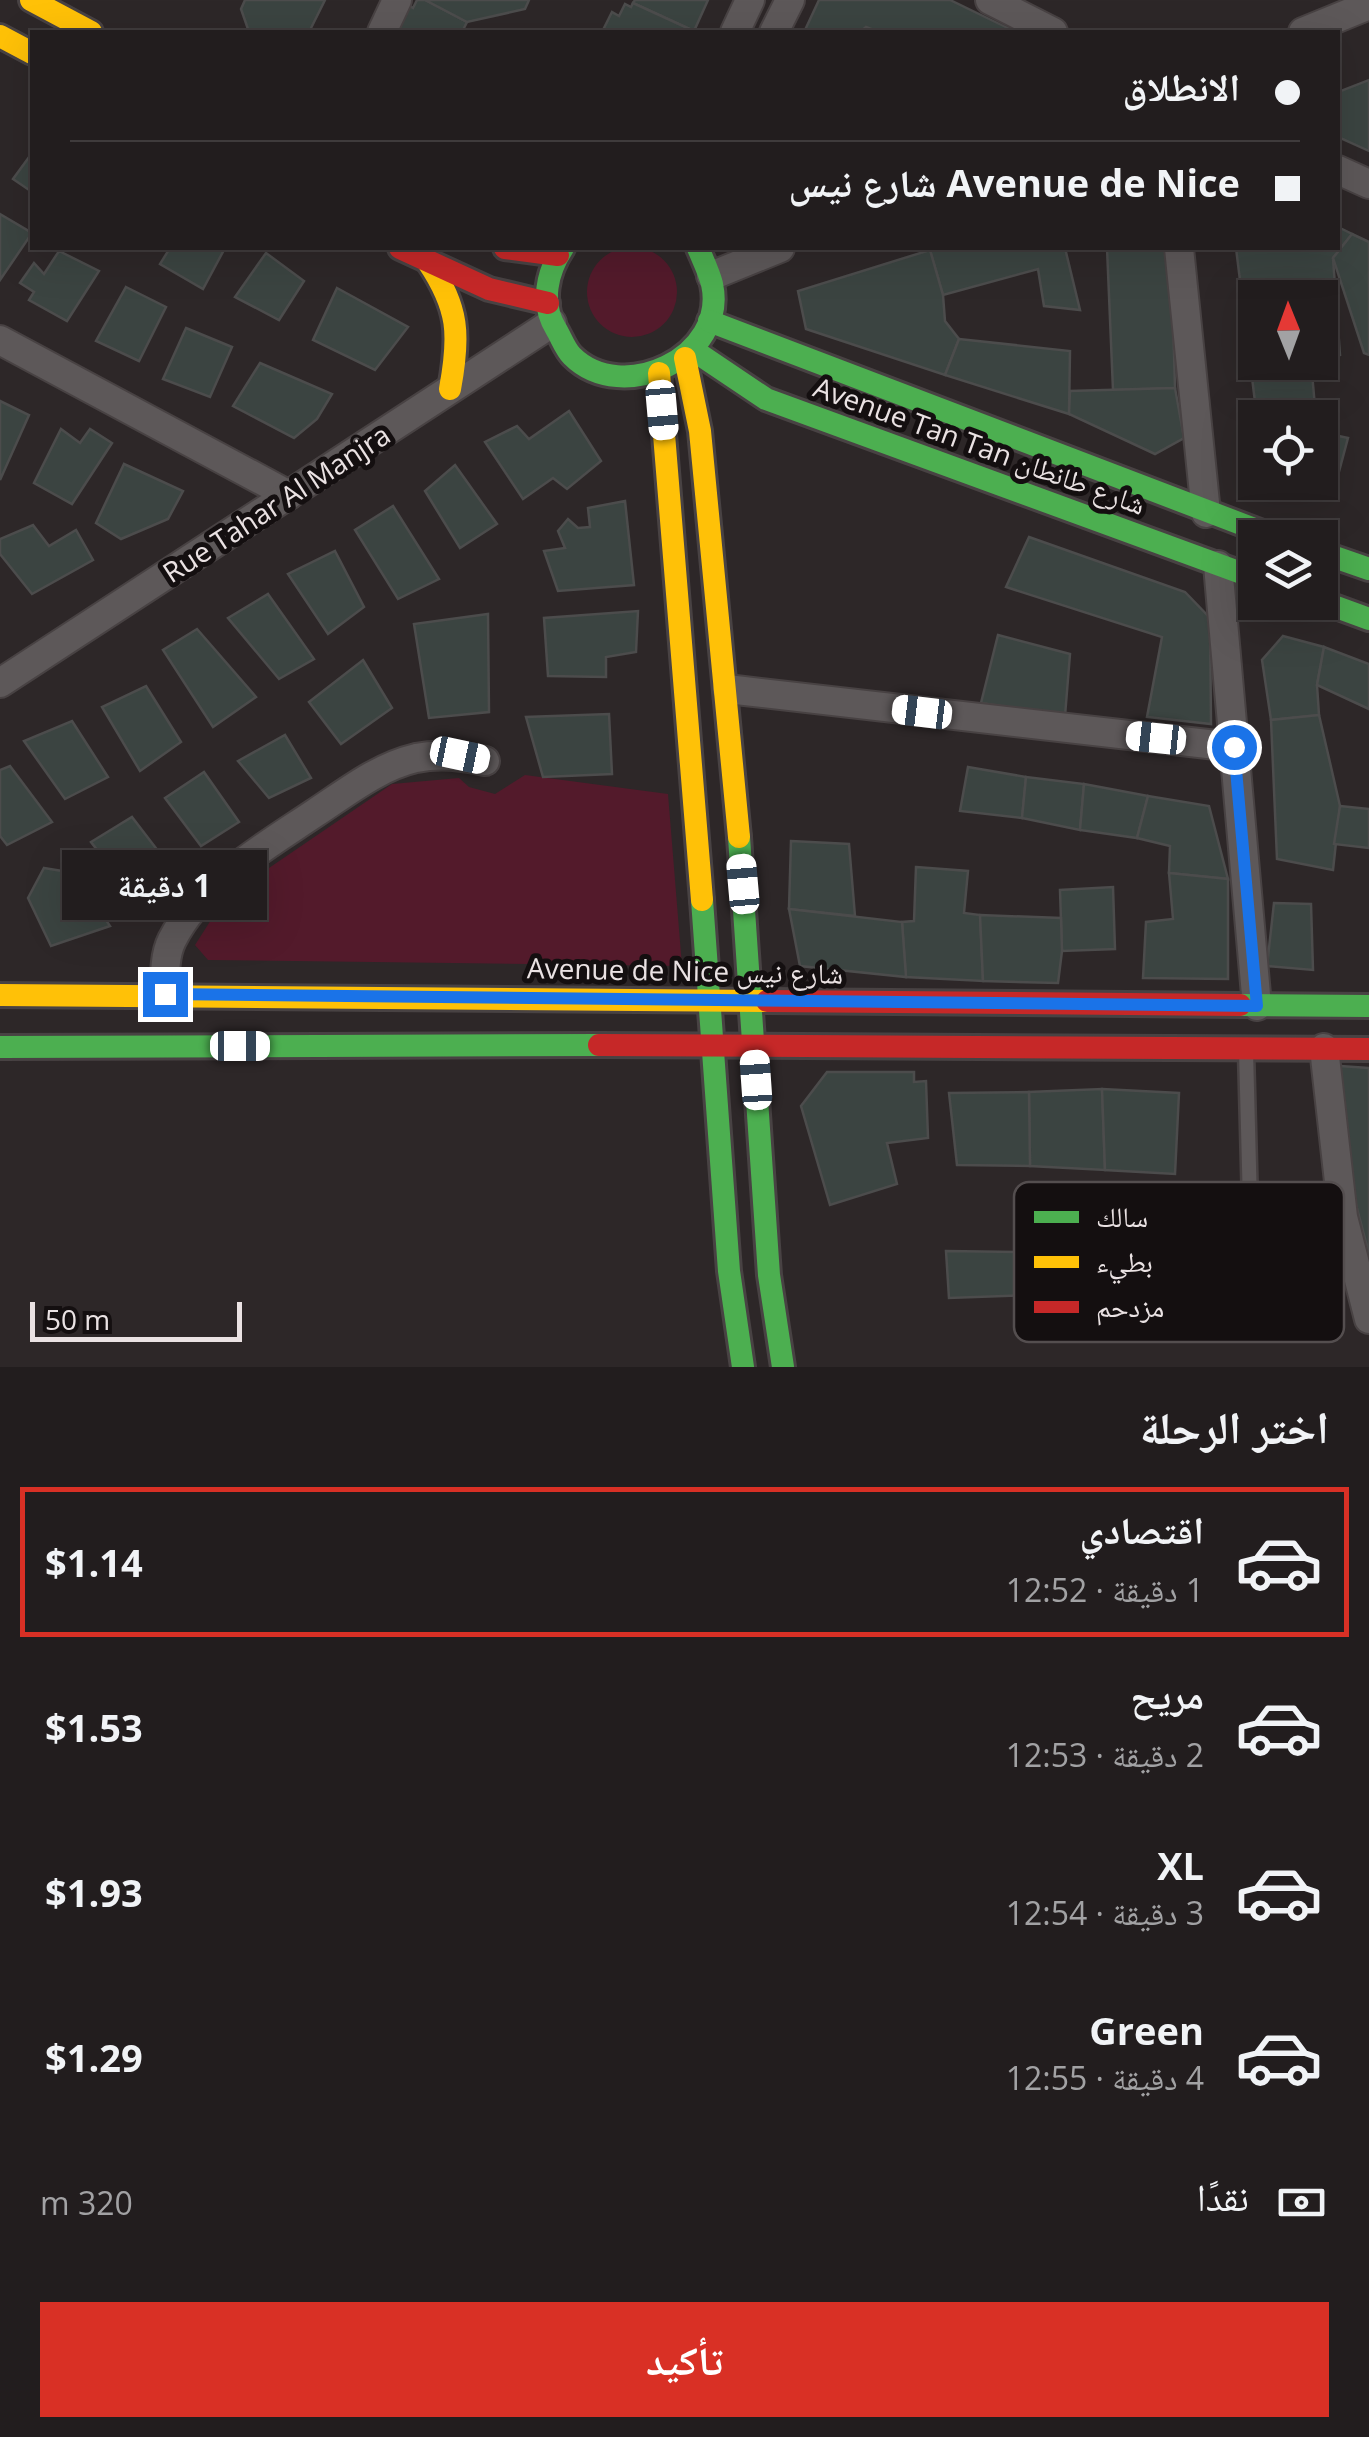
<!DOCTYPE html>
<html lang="ar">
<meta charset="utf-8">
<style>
:root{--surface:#221d1e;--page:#2e2a2b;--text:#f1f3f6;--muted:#a2a2a4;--line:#3f3b3c;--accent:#d93025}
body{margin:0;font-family:"Open Sans","Noto Naskh Arabic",sans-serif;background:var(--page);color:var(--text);direction:rtl;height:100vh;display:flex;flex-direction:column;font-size:38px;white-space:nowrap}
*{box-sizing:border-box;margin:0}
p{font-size:32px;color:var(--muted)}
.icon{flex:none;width:55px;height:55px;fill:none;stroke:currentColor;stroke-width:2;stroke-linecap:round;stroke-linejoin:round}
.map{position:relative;height:1367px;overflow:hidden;direction:ltr}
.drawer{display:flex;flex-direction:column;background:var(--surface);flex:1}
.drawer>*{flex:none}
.banner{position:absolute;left:30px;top:30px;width:1310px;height:220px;border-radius:0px;box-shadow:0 10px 40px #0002,0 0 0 2px var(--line);direction:rtl;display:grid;align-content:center;height:220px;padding:0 40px;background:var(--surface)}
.needle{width:65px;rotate:359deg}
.buttons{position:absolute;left:1238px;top:280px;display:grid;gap:20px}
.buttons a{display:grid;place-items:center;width:100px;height:100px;border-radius:0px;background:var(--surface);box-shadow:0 10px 40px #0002,0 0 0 2px var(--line);font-size:50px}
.scale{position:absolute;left:30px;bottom:25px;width:212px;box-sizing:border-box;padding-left:10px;border:5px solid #eae2e3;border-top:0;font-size:28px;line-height:35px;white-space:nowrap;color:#eae2e3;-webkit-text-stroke:8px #140f10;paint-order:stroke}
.end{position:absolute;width:45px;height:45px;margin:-22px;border:12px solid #1a73e8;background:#fff;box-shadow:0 0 0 5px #fff}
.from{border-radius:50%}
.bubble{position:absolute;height:70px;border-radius:0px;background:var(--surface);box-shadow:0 10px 40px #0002,0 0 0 2px var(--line);font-size:32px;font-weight:700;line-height:70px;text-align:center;direction:rtl}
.car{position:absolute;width:30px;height:60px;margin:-30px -15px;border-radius:12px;box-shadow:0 0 8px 2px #0007;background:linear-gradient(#fff 24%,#345 0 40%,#fff 0 76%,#345 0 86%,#fff 0)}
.banner b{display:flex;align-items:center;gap:35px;height:95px;font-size:38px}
.banner b+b{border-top:2px solid var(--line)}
.banner i{width:25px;height:25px;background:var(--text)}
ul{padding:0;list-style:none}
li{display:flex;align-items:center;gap:30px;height:150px;margin:0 20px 15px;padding:0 20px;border:5px solid transparent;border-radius:0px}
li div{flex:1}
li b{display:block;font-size:38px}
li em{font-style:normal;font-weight:700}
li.on{border-color:var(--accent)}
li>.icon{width:90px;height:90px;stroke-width:1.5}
h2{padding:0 40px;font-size:45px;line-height:120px}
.pay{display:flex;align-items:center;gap:25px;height:110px;padding:0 40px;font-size:38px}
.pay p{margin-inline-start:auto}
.cta{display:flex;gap:20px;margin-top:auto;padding:20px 40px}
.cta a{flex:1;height:115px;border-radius:0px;background:var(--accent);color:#fff;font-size:40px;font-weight:700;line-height:115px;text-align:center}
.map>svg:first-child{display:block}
.green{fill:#531a2b}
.building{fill:#3b4441;stroke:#4c4c4c;stroke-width:2.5}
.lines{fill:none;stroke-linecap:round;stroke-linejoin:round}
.lane-casing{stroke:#484243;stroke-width:19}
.street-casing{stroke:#484243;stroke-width:32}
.fast-casing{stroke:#484243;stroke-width:28}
.slow-casing{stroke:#484243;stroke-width:28}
.jam-casing{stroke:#484243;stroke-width:28}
.lane{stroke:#5d5859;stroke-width:14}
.street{stroke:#5d5859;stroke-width:28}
.fast{stroke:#4caf50;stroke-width:22}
.slow{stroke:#ffc107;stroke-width:22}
.jam{stroke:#c62828;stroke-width:22}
.route{stroke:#1a73e8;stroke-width:12}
.labels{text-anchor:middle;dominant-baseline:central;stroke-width:10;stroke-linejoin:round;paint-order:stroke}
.street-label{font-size:28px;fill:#eae2e3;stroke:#140f10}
.key{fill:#140f10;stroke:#544e4f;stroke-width:2.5}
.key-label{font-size:28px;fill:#eae2e3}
</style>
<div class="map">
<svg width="1369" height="1367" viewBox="0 0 1369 1367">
<rect width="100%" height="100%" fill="#2d2728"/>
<g class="green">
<circle cx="632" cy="292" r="45"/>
<path d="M525 775 668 794 682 966 208 960 195 945 225 898 392 784 459 778 469 787 495 794Z"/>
</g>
<g class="building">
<path d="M245 0H325L309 32H249L241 9Z"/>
<path d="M417 0H425L467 22 462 32H395L410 6 413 8Z"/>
<path d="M425 0H529L525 9 467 22Z"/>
<path d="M635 0H708L694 31 633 3Z"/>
<path d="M819 0H950L1016 32H879L866 27 860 32H810L805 30Z"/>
<path d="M633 3 694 31V32H602L612 12 619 16 625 4 631 7Z"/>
<path d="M1369 80V151L1338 137V92Z"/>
<path d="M32 153V192L13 179Z"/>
<path d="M0 214 32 233 0 280Z"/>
<path d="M1338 227 1352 234 1333 258 1340 355 1320 359V298H1255V362H1311L1316 418H1257L1236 248H1338Z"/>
<path d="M1352 234 1369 242V355L1364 353 1333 258Z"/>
<path d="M170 248H225L203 289 160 264Z"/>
<path d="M937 248H1065L1080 310 1044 306 1038 269 943 295 930 250Z"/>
<path d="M1107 248H1171L1175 388 1113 390Z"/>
<path d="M930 250 943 295 945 321 959 339 945 375 806 329 798 291Z"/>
<path d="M59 251 99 271 67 321 29 300 34 292 20 283 34 263 44 274Z"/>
<path d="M266 253 304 281 279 320 235 297Z"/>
<path d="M126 287 166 307 139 361 96 341Z"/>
<path d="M337 288 408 327 375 370 313 340Z"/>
<path d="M186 328 232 347 210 397 163 379Z"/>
<path d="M959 339 1070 351 1069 414 945 375Z"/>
<path d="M260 363 332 394 317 419 294 438 233 406Z"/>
<path d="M1175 388 1184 438 1155 454 1069 414 1070 391Z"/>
<path d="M0 401 29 415 0 480Z"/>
<path d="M569 411 601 461 567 489 553 478 523 499 485 442 517 426 529 439Z"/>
<path d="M61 429 80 443 90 429 112 443 72 504 34 483Z"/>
<path d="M1320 432 1348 438 1337 479 1320 480Z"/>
<path d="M124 464 183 491 168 519 121 539 96 523Z"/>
<path d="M455 465 497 524 460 548 425 491Z"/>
<path d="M625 501 634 585 558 591 544 551 565 548 558 531 568 519 578 528 590 527 588 508Z"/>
<path d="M393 506 439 579 398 599 355 530Z"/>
<path d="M33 525 49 546 76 530 93 560 32 594 0 554V539Z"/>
<path d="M1029 537 1185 592 1210 618 1211 724 1147 717 1162 637 1006 587Z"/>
<path d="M335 551 364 607 328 634 288 574Z"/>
<path d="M268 594 314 659 279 679 228 618Z"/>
<path d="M638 611 636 652 606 657V677L548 676 544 618Z"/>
<path d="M488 614 489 712 429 718 414 624Z"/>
<path d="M197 629 256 697 213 727 163 650Z"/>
<path d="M998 635 1070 654 1065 716 981 703Z"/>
<path d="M1283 636 1324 647 1317 685 1319 715 1271 720 1262 660Z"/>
<path d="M1324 647 1369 664V709L1317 685Z"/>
<path d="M363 660 392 708 341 744 309 702Z"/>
<path d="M146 686 181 742 140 771 102 707Z"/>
<path d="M609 714 612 774 543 777 526 717Z"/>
<path d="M1319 715 1340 806 1333 870 1277 859 1271 720Z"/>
<path d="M72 721 108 777 65 799 24 741Z"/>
<path d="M285 735 311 778 269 798 238 761Z"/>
<path d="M10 766 52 822 7 845 0 836V770Z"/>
<path d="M968 767 1026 777 1022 818 960 811Z"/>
<path d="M204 772 239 822 201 846 165 798Z"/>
<path d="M1026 777 1084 784 1080 830 1022 818Z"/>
<path d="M1084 784 1148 796 1137 838 1080 830Z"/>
<path d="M1148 796 1209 806 1228 879 1169 873 1170 846 1137 838Z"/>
<path d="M1340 806 1369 809V848L1334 844Z"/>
<path d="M132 817 175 873 137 901 91 842Z"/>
<path d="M791 841 849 844 855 916 789 909Z"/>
<path d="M916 867 968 871 964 913 980 915 983 981 906 977 902 922 914 921Z"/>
<path d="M44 868 74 873 110 926 51 946 28 898Z"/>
<path d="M1169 873 1228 879V979L1143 978 1146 922 1173 919Z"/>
<path d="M1113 887 1115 949 1062 951 1060 890Z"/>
<path d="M1274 903 1311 904 1313 970 1267 966Z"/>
<path d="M789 909 902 922 906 977 800 966Z"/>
<path d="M980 915 1061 918 1062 951 1058 983 983 981Z"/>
<path d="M1340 1066 1369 1068V1254L1354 1197Z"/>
<path d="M827 1072H914V1082L926 1081 928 1138 887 1143 897 1184 830 1205 801 1106Z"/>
<path d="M1102 1089 1105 1170 1030 1166 1029 1092Z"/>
<path d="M1102 1089 1179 1093 1175 1174 1105 1170Z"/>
<path d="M1029 1092 1030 1166 957 1165 949 1093Z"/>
<path d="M946 1251 1026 1252 1028 1295 949 1298Z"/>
</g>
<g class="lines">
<g class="lane-casing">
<path id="lane" d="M1095 1320 1235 1294 1252 1281 1246 1051"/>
</g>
<g class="street-casing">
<g id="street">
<path d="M990 0 1053 32"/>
<path d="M382 32 397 0"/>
<path d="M735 32 750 0"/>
<path d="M774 32 790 0"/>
<path d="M1303 32 1369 5"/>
<path d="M1338 170 1369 184"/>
<path d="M1179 248 1206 513"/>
<path d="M711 276 780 248"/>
<path d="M0 340 289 495"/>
<path d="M1218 565 1257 1006"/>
<path d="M0 683 552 323"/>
<path d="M727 689 1234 747"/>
<path d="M165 994C165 977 164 956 172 940 201 883 263 848 315 813 347 792 378 767 416 758 440 753 462 756 485 761"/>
<path d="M1324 1048 1343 1217 1369 1319"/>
</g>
</g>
<g class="fast-casing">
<g id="fast">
<path d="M563 248C547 272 540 303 556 329 561 337 565 349 572 356 622 406 728 357 712 284 709 272 703 260 698 248"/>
<path d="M709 321 1278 538"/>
<path d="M693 350 766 399 1255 578"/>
<path d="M1320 552 1369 569"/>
<path d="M1320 601 1369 619"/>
<path d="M739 837 769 1275 783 1367"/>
<path d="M702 900 729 1271 743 1367"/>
<path d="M1240 1005 1369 1006"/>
<path d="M0 1047 599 1045"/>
</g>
</g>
<g class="slow-casing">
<g id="slow">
<path d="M31 0 91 32"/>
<path d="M0 36 32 53"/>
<path d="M428 262C459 308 460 335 450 389"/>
<path d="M685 358 700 431 739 837"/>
<path d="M659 373 702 900"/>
<path d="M0 995 767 1001"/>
</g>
</g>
<g class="jam-casing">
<g id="jam">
<path d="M400 248 489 289 548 303"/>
<path d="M505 248 558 255"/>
<path d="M767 1001 1240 1005"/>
<path d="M599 1045 1369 1049"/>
</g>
</g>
<use href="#lane" class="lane"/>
<use href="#street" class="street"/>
<use href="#fast" class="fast"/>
<use href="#slow" class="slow"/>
<use href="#jam" class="jam"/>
</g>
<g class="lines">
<path class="route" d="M165 994 1257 1006 1234 747"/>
</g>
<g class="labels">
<g class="street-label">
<text transform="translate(980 445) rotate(20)">Avenue Tan Tan شارع طانطان</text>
<text transform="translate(276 503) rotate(-33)">Rue Tahar Al Manjra</text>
<text transform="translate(685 970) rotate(1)">Avenue de Nice شارع نيس</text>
</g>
</g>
<rect x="1014" y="1182" width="330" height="160" rx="15" class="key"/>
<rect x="1034" y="1211" width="45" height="12" fill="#4caf50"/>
<rect x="1034" y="1256" width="45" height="12" fill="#ffc107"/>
<rect x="1034" y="1301" width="45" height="12" fill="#c62828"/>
<g class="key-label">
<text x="1096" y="1227">سالك</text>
<text x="1096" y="1272">بطيء</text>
<text x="1096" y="1317">مزدحم</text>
</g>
</svg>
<div class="buttons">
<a><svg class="needle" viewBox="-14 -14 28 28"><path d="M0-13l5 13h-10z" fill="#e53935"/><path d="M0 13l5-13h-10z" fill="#a2a2a4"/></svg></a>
<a><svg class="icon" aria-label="locate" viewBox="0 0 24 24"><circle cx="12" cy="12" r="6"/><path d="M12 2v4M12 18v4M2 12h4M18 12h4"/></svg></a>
<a><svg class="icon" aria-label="layers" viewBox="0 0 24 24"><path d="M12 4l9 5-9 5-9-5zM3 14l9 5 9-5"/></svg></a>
</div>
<div class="scale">50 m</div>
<i class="end from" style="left:1234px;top:747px"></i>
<i class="end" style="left:165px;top:994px"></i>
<div class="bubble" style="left:62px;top:850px;width:205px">1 دقيقة</div>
<i class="car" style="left:662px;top:410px;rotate:175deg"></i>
<i class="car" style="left:922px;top:712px;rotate:277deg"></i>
<i class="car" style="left:1156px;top:738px;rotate:276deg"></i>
<i class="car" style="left:460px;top:755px;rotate:102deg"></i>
<i class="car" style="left:743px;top:884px;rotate:355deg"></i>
<i class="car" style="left:240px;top:1046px;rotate:90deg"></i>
<i class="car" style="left:756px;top:1080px;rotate:356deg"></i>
<div class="banner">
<b><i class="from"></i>الانطلاق</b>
<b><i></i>Avenue de Nice شارع نيس</b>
</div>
</div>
<section class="drawer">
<h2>اختر الرحلة</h2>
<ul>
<li class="on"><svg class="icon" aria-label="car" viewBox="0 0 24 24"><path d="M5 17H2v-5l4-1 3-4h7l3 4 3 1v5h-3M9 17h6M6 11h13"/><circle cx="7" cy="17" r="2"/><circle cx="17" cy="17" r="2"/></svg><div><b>اقتصادي</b><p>1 دقيقة · 12:52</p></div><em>$1.14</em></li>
<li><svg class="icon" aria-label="car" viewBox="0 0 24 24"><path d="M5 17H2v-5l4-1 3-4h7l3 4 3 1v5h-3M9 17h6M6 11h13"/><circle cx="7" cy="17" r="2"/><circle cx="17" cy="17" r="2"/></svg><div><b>مريح</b><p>2 دقيقة · 12:53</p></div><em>$1.53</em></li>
<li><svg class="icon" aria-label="car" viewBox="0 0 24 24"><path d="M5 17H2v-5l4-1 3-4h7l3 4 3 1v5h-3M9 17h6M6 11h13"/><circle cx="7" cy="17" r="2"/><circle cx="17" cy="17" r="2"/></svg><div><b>XL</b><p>3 دقيقة · 12:54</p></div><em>$1.93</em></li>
<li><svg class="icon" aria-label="car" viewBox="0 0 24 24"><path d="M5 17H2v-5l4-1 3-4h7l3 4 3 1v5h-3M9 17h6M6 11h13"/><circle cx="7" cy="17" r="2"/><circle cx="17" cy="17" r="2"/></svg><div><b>Green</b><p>4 دقيقة · 12:55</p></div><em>$1.29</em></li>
</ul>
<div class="pay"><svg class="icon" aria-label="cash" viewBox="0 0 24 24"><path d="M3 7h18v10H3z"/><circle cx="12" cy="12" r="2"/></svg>نقدًا<p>320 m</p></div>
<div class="cta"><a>تأكيد</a></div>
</section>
